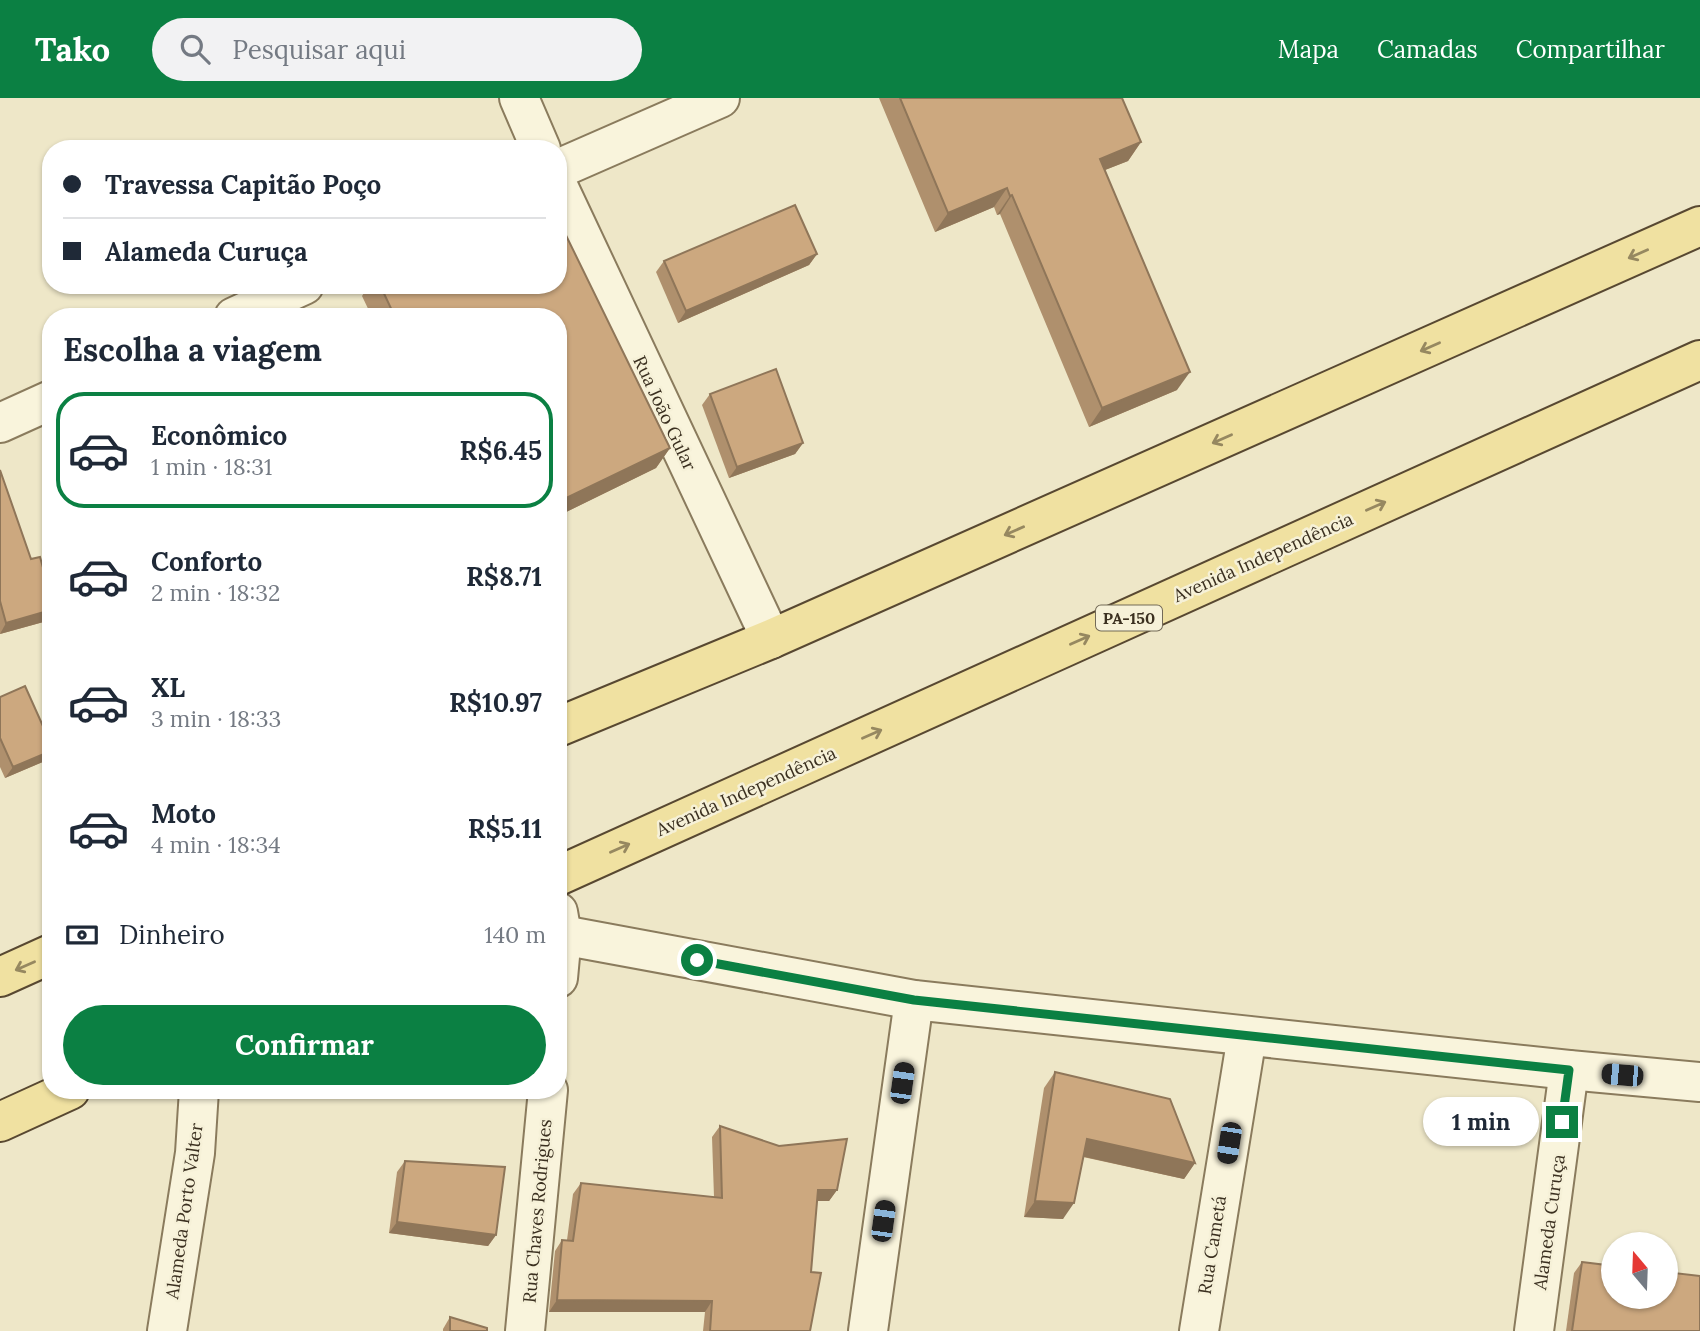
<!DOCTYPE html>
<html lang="pt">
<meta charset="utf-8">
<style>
:root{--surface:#fff;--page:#f2f2f3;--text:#1f2937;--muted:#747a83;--line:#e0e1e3;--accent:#0b8043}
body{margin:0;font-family:Lora,serif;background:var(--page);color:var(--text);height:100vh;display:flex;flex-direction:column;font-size:26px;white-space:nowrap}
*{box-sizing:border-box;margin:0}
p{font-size:23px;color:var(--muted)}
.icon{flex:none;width:38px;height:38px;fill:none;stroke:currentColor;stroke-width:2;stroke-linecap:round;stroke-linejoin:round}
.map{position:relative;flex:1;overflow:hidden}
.panel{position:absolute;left:42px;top:210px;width:525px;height:791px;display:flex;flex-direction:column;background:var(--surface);border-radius:28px;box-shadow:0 2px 5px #0004}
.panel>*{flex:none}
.guide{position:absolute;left:42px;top:42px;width:525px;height:154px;border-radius:28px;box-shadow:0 2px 5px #0004;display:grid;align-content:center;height:154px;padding:0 21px;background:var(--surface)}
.needle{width:46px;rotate:341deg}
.fabs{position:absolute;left:1601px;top:1134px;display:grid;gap:14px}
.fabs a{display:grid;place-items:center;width:77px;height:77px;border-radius:50%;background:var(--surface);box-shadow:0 2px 5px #0004;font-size:35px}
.end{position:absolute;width:32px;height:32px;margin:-16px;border:9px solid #0b8043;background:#fff;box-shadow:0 0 0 4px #fff}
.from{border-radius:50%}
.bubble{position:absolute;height:49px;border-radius:24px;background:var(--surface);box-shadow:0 2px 5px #0004;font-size:23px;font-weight:800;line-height:49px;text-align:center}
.car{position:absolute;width:21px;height:42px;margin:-21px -10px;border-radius:9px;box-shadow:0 0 5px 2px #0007;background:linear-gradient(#222 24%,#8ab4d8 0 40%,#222 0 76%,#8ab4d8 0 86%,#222 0)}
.guide b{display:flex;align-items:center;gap:24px;height:66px;font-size:26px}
.guide b+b{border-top:2px solid var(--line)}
.guide i{width:18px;height:18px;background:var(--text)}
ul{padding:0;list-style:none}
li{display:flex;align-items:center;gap:21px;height:116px;margin:0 14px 10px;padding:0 7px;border:4px solid transparent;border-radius:28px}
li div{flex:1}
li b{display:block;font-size:26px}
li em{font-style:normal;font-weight:800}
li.active{border-color:var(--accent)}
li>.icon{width:63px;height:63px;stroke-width:1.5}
h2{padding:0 21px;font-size:32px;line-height:84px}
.pay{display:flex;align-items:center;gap:18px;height:77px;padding:0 21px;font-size:26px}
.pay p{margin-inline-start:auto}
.primary-button{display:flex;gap:14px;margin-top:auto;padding:14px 21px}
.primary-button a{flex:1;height:80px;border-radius:42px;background:var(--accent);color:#fff;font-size:28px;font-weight:800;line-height:80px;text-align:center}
header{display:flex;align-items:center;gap:42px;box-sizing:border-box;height:98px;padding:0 35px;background:var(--accent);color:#fff}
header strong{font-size:33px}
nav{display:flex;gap:38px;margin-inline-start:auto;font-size:24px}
.search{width:490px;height:63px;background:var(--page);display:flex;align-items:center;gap:18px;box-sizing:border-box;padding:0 24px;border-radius:38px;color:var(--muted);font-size:26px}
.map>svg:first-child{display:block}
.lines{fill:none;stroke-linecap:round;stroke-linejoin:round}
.minor-casing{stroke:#8a7b5d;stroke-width:42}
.major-casing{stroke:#584831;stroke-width:42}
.minor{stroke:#f9f4dc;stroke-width:38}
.major{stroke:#f0e1a1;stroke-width:38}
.wall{fill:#af906d}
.shaded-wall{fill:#8f7659}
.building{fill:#cca87f;stroke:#8f7659;stroke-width:2}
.oneway{stroke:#968860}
.route{stroke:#0b8043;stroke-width:9}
.labels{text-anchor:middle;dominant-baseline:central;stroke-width:5;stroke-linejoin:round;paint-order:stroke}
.shield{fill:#f6f1d8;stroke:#736a57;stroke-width:2}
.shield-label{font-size:16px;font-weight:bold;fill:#3b3020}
.street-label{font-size:18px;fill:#3b3020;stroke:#f6f1d8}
</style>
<header>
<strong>Tako</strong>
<div class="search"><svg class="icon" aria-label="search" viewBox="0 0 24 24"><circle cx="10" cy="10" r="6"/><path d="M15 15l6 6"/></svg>Pesquisar aqui</div>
<nav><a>Mapa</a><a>Camadas</a><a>Compartilhar</a></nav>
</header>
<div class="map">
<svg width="1700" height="1233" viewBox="0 0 1700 1233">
<rect width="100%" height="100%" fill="#eee7c8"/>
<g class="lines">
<g class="minor-casing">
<g id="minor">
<path d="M519 0 541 51"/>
<path d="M558 71 720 0"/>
<path d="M558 88 771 541"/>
<path d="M234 219 304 187"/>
<path d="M0 325 51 302"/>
<path d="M558 814 562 837 558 880"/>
<path d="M562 837 914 902 1569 972 1700 984"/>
<path d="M167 1233 195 1055 199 992"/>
<path d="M525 1233 548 992"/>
<path d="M868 1233 914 902"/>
<path d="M1199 1233 1247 938"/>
<path d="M1534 1233 1569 972"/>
</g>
</g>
<g class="major-casing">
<g id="major">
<path d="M558 629 771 541 1700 128"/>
<path d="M558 778 1700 262"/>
<path d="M0 879 51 856"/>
<path d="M0 1024 70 992"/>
</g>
</g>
<use href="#minor" class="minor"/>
<use href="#major" class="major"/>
</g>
<g class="wall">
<path d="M879 0H1122L1141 44 1128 63 1105 72 1177 292 1089 329 1000 116 997 117 994 109 935 134Z"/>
<path d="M817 156 809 167 678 225 656 174 664 163Z"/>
<path d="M369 187H558L670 350 656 370 558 418V219H372L362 198Z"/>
<path d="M710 296 803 345 795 356 729 380 702 307Z"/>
<path d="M0 372 31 461 51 498V517L47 523 0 536Z"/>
<path d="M0 599 45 663 5 680 0 669Z"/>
<path d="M1055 974 1195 1065 1184 1081 1083 1059 1063 1121 1024 1119 1044 990Z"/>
<path d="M720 1028 837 1092 829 1103H817L811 1174 810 1233H703L705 1214H549L555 1153 562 1142H567L573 1096 581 1085 714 1099 712 1039Z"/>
<path d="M405 1063 496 1137 488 1148 389 1135 397 1074Z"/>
<path d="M1582 1164 1700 1233H1566L1574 1175Z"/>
<path d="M450 1219 487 1233H443V1231Z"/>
</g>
<g class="shaded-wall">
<path d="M1141 44 1128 63 1087 79 1100 61Z"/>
<path d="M1007 90 994 109 935 134 948 115Z"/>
<path d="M1012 97 1000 116 997 117 1010 98Z"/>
<path d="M817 156 809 167 678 225 686 213Z"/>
<path d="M1190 274 1177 292 1089 329 1102 310Z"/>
<path d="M803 345 795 356 729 380 737 369Z"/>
<path d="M670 350 656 370 558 418V404Z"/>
<path d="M51 512V517L47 523 0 536 6 525Z"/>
<path d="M51 653V655L45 663 5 680 13 669Z"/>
<path d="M1087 1041 1195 1065 1184 1081 1076 1057Z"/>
<path d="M818 1092H837L829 1103H810Z"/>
<path d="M1035 1103 1074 1105 1063 1121 1024 1119Z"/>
<path d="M397 1124 496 1137 488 1148 389 1135Z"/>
<path d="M557 1202 712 1203 705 1214H549Z"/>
</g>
<g class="building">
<path d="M900 0H1122L1141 44 1100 61 1190 274 1102 310 1012 97 1010 98 1007 90 948 115Z"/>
<path d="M795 107 817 156 686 213 664 163Z"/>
<path d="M558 121 670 350 558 404V219H395L380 187H558Z"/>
<path d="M776 271 803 345 737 369 710 296Z"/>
<path d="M0 372 31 461 40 459 51 498V512L6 525 0 503Z"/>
<path d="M25 588 51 646V653L13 669 0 640V599Z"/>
<path d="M1055 974 1170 1001 1195 1065 1087 1041 1074 1105 1035 1103Z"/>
<path d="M720 1028 779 1048 847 1041 837 1092H818L811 1174 821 1175 810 1233H710L712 1203 557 1202 562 1142 573 1143 581 1085 722 1100Z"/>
<path d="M405 1063 505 1069 496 1137 397 1124Z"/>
<path d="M1582 1164 1614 1168V1199H1666V1174L1700 1178V1233H1572Z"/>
<path d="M450 1219 487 1230V1233H450Z"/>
</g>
<defs><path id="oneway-shaft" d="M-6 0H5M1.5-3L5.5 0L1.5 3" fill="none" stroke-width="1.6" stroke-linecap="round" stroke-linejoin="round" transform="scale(1.75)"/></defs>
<g class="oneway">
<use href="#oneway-shaft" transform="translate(1638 156) rotate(156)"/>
<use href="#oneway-shaft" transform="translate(1430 249) rotate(156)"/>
<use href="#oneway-shaft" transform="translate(1222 341) rotate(156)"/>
<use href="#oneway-shaft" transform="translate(1376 408) rotate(-24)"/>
<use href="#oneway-shaft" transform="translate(1014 433) rotate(156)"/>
<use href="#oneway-shaft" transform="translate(1080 542) rotate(-24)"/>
<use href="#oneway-shaft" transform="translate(872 636) rotate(-24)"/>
<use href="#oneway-shaft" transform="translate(620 750) rotate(-24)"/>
<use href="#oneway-shaft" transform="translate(25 868) rotate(156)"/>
</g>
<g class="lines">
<path class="route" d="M697 862 914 902 1569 972 1562 1024"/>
</g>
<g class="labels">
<rect class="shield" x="1096" y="507.5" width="66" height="25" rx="5"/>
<g class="shield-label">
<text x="1129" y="520">PA-150</text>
</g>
<g class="street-label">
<text transform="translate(665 315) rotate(65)">Rua João Gular</text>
<text transform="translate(1263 459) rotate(-24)">Avenida Independência</text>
<text transform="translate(746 693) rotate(-24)">Avenida Independência</text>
<text transform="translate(184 1113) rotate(-82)">Alameda Porto Valter</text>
<text transform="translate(537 1113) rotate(-85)">Rua Chaves Rodrigues</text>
<text transform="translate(1549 1124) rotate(-82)">Alameda Curuça</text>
<text transform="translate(1212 1147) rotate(-81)">Rua Cametá</text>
</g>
</g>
</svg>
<div class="fabs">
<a><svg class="needle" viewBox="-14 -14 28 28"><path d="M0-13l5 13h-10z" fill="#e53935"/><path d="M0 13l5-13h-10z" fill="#747a83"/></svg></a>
</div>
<i class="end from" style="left:697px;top:862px"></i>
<i class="end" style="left:1562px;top:1024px"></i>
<div class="bubble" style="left:1423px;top:999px;width:116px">1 min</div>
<i class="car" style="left:1622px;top:977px;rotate:275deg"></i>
<i class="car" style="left:902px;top:985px;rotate:8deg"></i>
<i class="car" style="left:1229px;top:1045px;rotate:189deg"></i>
<i class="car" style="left:883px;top:1123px;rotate:8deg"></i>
<div class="guide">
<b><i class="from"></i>Travessa Capitão Poço</b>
<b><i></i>Alameda Curuça</b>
</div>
<section class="panel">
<h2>Escolha a viagem</h2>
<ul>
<li class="active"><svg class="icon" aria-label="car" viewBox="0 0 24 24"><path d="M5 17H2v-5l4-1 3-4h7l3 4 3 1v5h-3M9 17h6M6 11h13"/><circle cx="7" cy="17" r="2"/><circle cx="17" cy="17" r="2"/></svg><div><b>Econômico</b><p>1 min · 18:31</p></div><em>R$6.45</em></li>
<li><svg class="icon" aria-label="car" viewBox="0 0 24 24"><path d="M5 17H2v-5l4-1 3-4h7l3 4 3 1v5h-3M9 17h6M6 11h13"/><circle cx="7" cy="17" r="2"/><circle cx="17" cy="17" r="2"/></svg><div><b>Conforto</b><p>2 min · 18:32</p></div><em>R$8.71</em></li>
<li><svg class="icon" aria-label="car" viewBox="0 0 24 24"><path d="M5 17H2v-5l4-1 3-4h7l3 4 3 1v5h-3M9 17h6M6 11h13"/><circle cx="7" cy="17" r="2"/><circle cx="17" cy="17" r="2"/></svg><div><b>XL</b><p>3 min · 18:33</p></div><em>R$10.97</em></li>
<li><svg class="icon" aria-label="car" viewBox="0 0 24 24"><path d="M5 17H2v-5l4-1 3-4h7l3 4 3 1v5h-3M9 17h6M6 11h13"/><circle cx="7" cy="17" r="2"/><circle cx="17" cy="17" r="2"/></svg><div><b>Moto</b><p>4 min · 18:34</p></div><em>R$5.11</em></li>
</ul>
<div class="pay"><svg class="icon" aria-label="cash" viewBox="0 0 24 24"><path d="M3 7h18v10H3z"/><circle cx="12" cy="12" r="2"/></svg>Dinheiro<p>140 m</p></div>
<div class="primary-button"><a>Confirmar</a></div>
</section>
</div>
